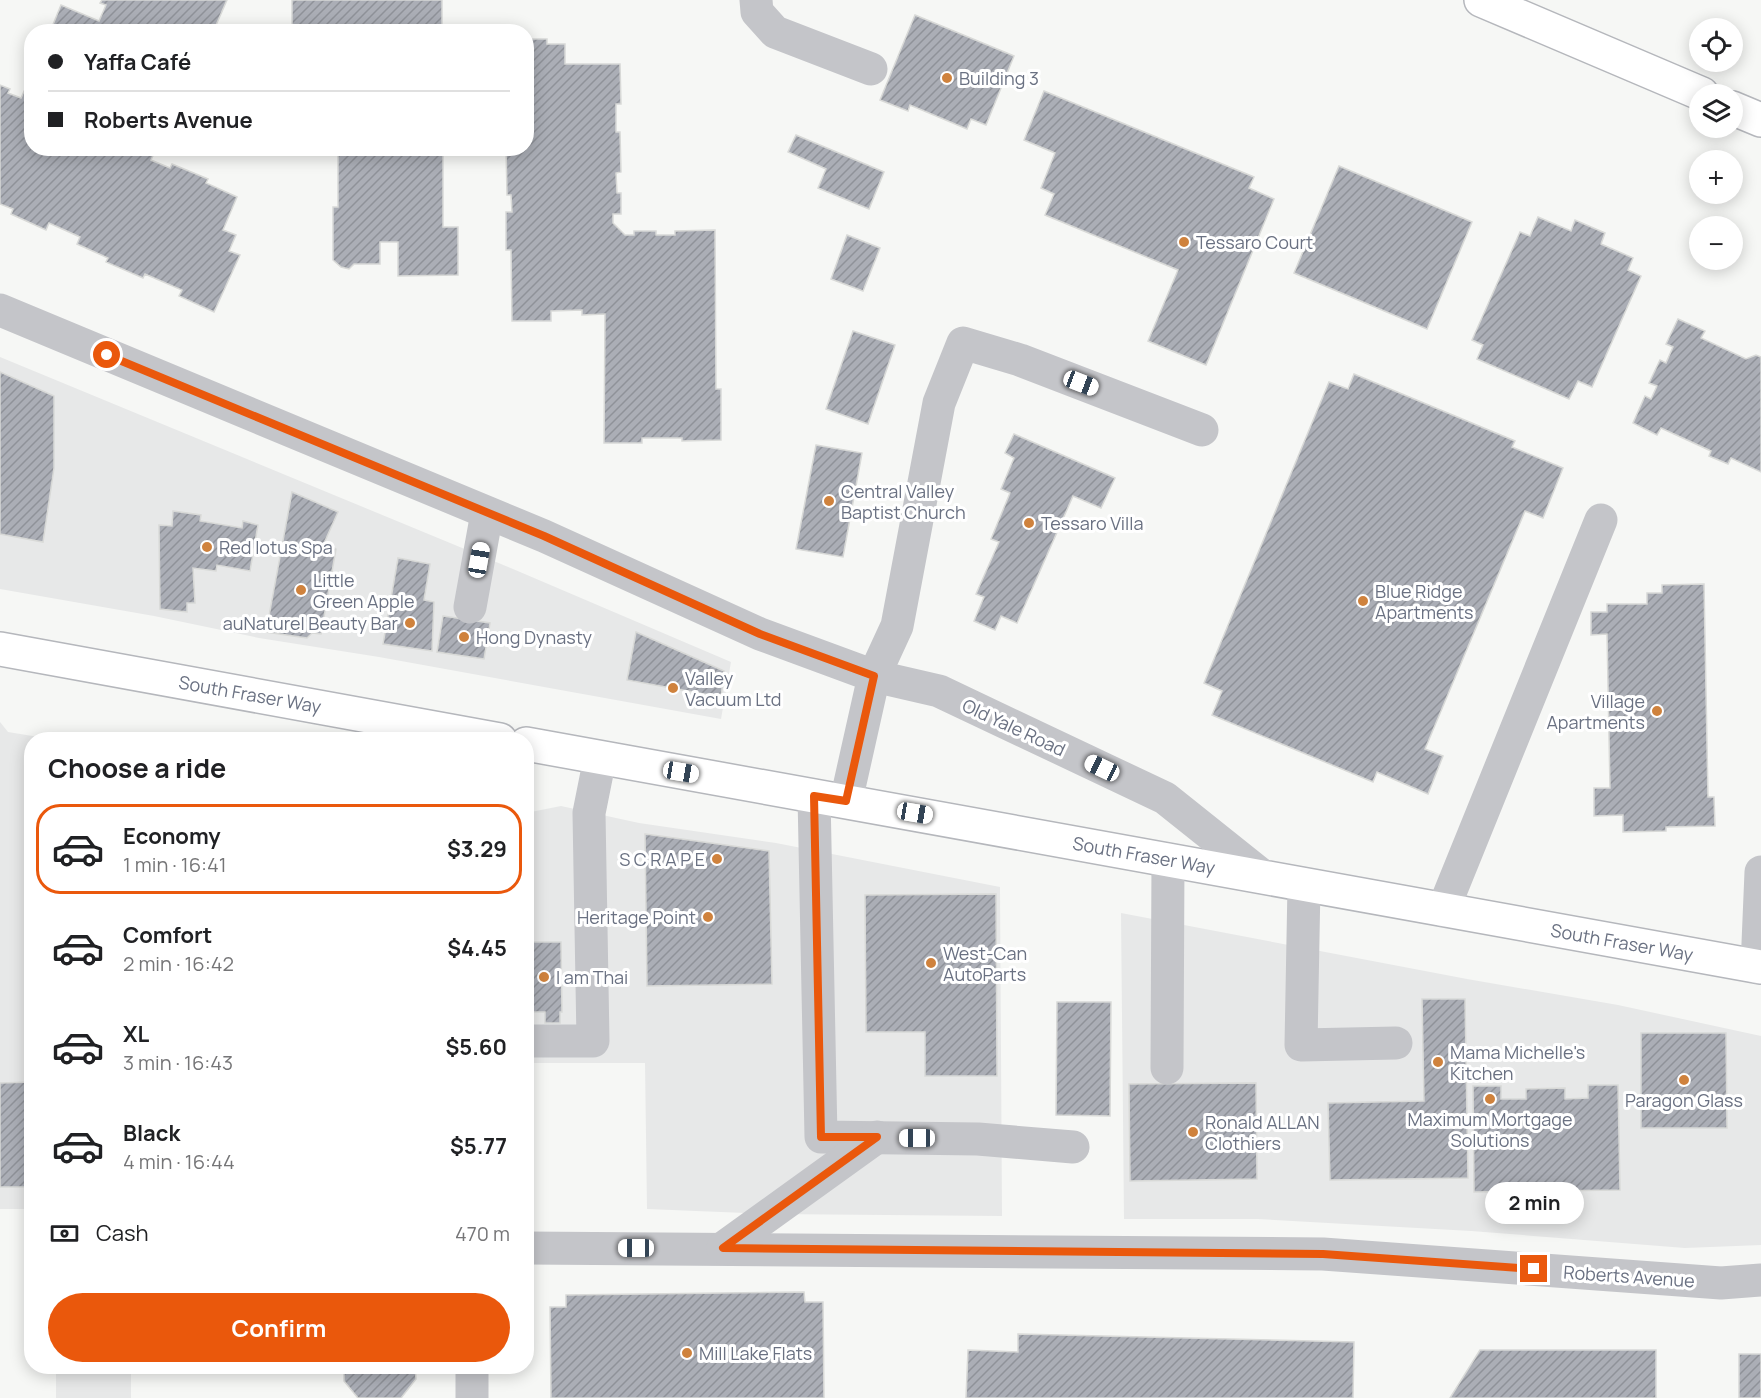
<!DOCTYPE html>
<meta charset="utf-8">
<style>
:root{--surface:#fff;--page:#f2f2f2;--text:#202124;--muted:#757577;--line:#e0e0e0;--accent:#ea580c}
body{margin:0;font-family:Manrope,sans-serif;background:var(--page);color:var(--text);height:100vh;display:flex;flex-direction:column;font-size:22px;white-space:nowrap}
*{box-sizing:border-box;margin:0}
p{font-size:20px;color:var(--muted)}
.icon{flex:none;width:33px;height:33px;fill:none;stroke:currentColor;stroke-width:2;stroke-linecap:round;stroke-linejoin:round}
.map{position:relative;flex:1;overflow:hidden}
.details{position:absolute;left:24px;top:732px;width:510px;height:642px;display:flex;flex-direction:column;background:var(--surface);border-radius:24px;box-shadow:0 3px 15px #0003}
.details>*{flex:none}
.guide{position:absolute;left:24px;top:24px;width:510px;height:132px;border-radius:24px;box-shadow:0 3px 15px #0003;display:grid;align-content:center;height:132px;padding:0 24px;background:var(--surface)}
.controls{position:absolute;left:1689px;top:18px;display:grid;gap:12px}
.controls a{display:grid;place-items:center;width:54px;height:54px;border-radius:50%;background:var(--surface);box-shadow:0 3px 15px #0003;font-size:30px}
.end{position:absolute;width:27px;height:27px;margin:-14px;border:8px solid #ea580c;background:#fff;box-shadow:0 0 0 3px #fff}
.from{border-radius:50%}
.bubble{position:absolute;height:42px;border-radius:21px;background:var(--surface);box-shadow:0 3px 15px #0003;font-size:20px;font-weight:700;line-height:42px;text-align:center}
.car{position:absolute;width:18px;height:36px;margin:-18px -9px;border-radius:8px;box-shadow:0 0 4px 2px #0007;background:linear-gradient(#fff 24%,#345 0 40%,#fff 0 76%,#345 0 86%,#fff 0)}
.guide b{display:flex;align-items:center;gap:21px;height:57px;font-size:22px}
.guide b+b{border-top:2px solid var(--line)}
.guide i{width:15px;height:15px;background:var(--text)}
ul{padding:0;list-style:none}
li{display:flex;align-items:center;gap:18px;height:90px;margin:0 12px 9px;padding:0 12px;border:3px solid transparent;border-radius:24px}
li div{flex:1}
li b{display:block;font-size:22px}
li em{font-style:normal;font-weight:700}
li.selected{border-color:var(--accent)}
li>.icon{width:54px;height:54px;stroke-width:1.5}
h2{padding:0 24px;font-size:27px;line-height:72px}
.pay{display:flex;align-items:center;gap:15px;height:66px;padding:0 24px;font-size:22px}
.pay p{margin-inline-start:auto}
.primary-button{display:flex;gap:12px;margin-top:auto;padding:12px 24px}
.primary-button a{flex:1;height:69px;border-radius:36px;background:var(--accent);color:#fff;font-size:24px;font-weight:700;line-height:69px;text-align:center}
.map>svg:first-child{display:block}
.built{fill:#e7e8e8}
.building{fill:url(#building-hatch);stroke:#d8d9d7;stroke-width:1.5}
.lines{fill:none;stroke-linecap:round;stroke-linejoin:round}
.major-casing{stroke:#b5b7bc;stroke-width:36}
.minor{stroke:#c4c5c9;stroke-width:33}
.major{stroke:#fff;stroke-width:33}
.route{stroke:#ea580c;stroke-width:8}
.poi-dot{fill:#cf823d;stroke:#fff;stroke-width:2}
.labels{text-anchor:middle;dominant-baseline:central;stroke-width:6;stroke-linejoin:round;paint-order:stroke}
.poi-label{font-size:18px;fill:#6a7182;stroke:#fff;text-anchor:start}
.street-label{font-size:18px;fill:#6a7182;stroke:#fff}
</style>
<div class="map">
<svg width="1761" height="1398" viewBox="0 0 1761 1398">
<defs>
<pattern id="building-hatch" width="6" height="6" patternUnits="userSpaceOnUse" patternTransform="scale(1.5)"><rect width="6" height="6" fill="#abaeb6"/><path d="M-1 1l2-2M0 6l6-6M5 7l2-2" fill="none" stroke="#8f9299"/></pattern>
</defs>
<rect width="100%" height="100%" fill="#f6f7f5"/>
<g class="built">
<path d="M0 357 513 569 731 662 721 719 379 657 259 638 154 616 0 589Z"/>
<path d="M0 722 8 732 51 739 32 740 31 1209H0Z"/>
<path d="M561 806 639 823 776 843 1000 887 1002 1216 771 1214 647 1209 645 1063H527L526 818 531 812Z"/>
<path d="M1121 913 1467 979 1618 1005 1761 1036V1245L1685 1248 1471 1231 1258 1219H1124Z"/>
<rect x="56" y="1367" width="75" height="31"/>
</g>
<g class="building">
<path d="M102 0H227L213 32H50L61 5 99 21 106 5 100 3Z"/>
<path d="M292 0H442V32L313 30V26H292Z"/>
<path d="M915 15 1014 56 986 125 971 119 967 129 910 105 908 111 880 100Z"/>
<path d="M526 39H547V44H565V64H620L621 104H616V132H620L621 172 616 173 617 193H621V214H613V223L625 235H634V231H656V235H675V231L715 230 716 389H721V440L682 441V438H642V443H604L605 314 582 315V310L551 311V321H512L511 250H506V212H512L511 195H507L506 148H526Z"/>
<path d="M32 64V148H150L155 151 151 160 170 168 172 164 208 179 206 183 237 197 223 230 236 235 229 251 240 255 214 312 179 296 182 290 145 274 143 278 106 262 108 258 77 244 80 237 49 223 46 230 11 214 13 209 0 204V85L10 89 8 93 21 98 31 76 27 74Z"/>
<path d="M1044 91 1254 177 1249 188 1274 199 1206 365 1148 341 1178 270 1045 215 1054 194 1041 188 1055 153 1024 140Z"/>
<path d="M796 135 884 172 869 209 818 188 826 169 788 152Z"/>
<path d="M338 148H443V227H458V275L398 276V242H380V264H354L349 269 341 267 333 260V207H338Z"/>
<path d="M1339 166 1472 222 1427 329 1294 273Z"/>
<path d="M1538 217 1571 231 1575 220 1605 233 1601 244 1633 258 1628 270 1641 276 1592 387 1578 381 1569 399 1477 359 1483 345 1472 340 1520 232 1530 236Z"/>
<path d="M847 235 880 248 863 291 831 279Z"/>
<path d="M1678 319 1705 331 1701 338 1746 359 1756 355 1761 357V472L1731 458 1728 464 1709 456 1711 451 1661 428 1657 435 1633 423 1645 396 1651 399 1657 386 1649 383 1660 360 1666 363 1673 347 1666 344Z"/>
<path d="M853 331 895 345 868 424 826 409Z"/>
<path d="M0 372 54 396V468L43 542 0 534Z"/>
<path d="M1354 374 1515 441 1512 447 1563 468 1543 518 1525 511 1425 749 1443 756 1428 794 1377 772 1373 782 1212 715 1222 691 1204 683 1329 382 1348 389Z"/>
<path d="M1014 434 1115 478 1101 508 1073 496 1017 623 1001 616 995 630 974 621 984 597 976 594 999 542 991 539 1010 493 1001 489 1014 458 1005 453Z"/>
<path d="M816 445 862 453 843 557 796 549Z"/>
<path d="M292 492 338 512 325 541 336 549 321 634 312 633 307 638 266 632Z"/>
<path d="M173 511 201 515 200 521 242 528 243 521 258 525 250 571 217 565 216 571 193 568 195 603H187V612L160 609 159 525 172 526Z"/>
<path d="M398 558 430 564 424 600 434 602 432 651 383 644Z"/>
<path d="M1704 584 1708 797H1714L1715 826 1666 827V831L1623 832V815L1594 816V788H1610L1607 634 1591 635V612H1607V604H1647V593H1662V585Z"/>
<path d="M443 616 490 623 484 659 437 652Z"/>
<path d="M636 632 724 671 721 697 627 680Z"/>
<path d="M645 834 769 851 772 984 647 986Z"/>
<path d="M996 894 997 1076H925V1032H866L865 895Z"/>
<path d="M526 942H561L562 1012H560V1023H545V1012H526Z"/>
<path d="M1422 999H1465L1468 1178 1330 1180 1328 1103 1424 1101Z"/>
<path d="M1057 1002H1111L1110 1116 1056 1115Z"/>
<path d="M1641 1033H1726L1727 1128H1641Z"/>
<path d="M32 1082V1187H0V1083Z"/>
<path d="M1256 1083 1257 1179 1130 1181 1129 1084Z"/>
<path d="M1588 1085H1618L1620 1190 1474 1192 1473 1086H1501V1099H1526V1089L1565 1088V1099L1588 1098Z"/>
<path d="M804 1292 805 1302H823L824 1398H551L550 1307H566V1295Z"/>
<path d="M1018 1334 1354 1342 1353 1398H966L968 1350 1018 1352Z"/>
<path d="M1480 1350H1656V1398H1450Z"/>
<rect x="1739" y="1354" width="22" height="44"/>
<path d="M344 1366H415L416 1379 401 1398H358L344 1381Z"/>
</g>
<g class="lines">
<g class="major-casing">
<g id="major">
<path d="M1481 0 1702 94"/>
<path d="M1732 108 1761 120"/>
<path d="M0 649 500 740"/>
<path d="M526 744 1761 967"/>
</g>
</g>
<g class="minor">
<path d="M756 0 757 12 775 32 871 69"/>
<path d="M0 310 544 536 760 634 874 676 846 801"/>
<path d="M1202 430 1020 360 963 343 939 403 897 626 874 676 939 691 1165 798 1264 877"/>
<path d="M470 607 487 513"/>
<path d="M814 796 821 1137 978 1139 1073 1147"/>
<path d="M1304 885 1301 1045 1396 1043"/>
<path d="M1443 910 1601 520"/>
<path d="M1757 967 1761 872"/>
<path d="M526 1041H593L589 813 600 758"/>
<path d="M1167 1068 1168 860"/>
<path d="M526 1248 1323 1254 1721 1283 1761 1280"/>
<path d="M723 1248 877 1137"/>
<path d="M472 1366V1398"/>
</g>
<use href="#major" class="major"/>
</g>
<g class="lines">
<path class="route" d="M107 355 544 536 760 634 874 676 846 801 814 796 821 1137H877L723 1248 1323 1254 1534 1269"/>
</g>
<g class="poi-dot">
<circle cx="947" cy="78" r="6"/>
<circle cx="1184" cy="242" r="6"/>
<circle cx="829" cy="501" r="6"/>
<circle cx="1029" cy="523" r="6"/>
<circle cx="207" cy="547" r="6"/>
<circle cx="301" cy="590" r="6"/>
<circle cx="1363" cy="601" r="6"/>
<circle cx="410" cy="623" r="6"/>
<circle cx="464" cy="637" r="6"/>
<circle cx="673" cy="688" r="6"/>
<circle cx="1657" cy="711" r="6"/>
<circle cx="717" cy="859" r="6"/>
<circle cx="708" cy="917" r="6"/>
<circle cx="931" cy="963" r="6"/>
<circle cx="544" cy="977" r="6"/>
<circle cx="1438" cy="1062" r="6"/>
<circle cx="1684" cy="1080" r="6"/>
<circle cx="1490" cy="1099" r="6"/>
<circle cx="1193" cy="1132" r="6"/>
<circle cx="687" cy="1353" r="6"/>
</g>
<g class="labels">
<g class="poi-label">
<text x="959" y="78">Building 3</text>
<text x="1196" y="242">Tessaro Court</text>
<text x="841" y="491">Central Valley<tspan x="841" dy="21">Baptist Church</tspan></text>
<text x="1041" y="523">Tessaro Villa</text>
<text x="219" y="547">Red lotus Spa</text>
<text x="313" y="580">Little<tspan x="313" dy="21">Green Apple</tspan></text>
<text x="1375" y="591">Blue Ridge<tspan x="1375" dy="21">Apartments</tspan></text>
<text x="398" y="623" text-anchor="end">auNaturel Beauty Bar</text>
<text x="476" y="637">Hong Dynasty</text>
<text x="685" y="678">Valley<tspan x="685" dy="21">Vacuum Ltd</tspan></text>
<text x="1645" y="701" text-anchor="end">Village<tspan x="1645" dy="21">Apartments</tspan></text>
<text x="705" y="859" text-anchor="end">S C R A P E</text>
<text x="696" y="917" text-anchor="end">Heritage Point</text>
<text x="943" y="953">West-Can<tspan x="943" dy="21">AutoParts</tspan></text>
<text x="556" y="977">I am Thai</text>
<text x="1450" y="1052">Mama Michelle's<tspan x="1450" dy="21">Kitchen</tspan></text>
<text x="1684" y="1100" text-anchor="middle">Paragon Glass</text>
<text x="1490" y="1119" text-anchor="middle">Maximum Mortgage<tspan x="1490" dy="21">Solutions</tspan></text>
<text x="1205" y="1122">Ronald ALLAN<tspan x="1205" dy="21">Clothiers</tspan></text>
<text x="699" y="1353">Mill Lake Flats</text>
</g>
<g class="street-label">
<text transform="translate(250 694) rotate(10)">South Fraser Way</text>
<text transform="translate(1014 727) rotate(25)">Old Yale Road</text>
<text transform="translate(1144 855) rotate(10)">South Fraser Way</text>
<text transform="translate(1622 942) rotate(10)">South Fraser Way</text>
<text transform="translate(1629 1276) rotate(4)">Roberts Avenue</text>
</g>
</g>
</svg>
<div class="controls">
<a><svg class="icon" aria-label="locate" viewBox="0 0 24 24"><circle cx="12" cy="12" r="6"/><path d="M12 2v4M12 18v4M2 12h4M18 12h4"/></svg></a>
<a><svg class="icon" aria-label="layers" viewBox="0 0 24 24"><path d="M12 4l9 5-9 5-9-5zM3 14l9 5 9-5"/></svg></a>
<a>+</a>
<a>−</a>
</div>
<i class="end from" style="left:107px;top:355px"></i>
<i class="end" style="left:1534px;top:1269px"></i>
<div class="bubble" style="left:1485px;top:1182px;width:99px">2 min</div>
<i class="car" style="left:1081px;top:383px;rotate:111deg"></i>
<i class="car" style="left:479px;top:560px;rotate:10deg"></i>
<i class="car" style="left:1102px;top:768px;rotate:295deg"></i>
<i class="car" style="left:681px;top:772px;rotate:100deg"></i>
<i class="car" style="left:915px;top:813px;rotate:100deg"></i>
<i class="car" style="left:917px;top:1138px;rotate:270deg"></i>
<i class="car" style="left:636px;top:1248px;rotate:270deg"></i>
<div class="guide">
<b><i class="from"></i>Yaffa Café</b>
<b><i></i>Roberts Avenue</b>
</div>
<section class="details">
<h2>Choose a ride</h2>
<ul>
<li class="selected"><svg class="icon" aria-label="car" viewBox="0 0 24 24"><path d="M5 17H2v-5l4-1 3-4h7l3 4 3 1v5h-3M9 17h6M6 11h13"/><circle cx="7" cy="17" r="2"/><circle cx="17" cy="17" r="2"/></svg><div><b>Economy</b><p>1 min · 16:41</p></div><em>$3.29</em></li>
<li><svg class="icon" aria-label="car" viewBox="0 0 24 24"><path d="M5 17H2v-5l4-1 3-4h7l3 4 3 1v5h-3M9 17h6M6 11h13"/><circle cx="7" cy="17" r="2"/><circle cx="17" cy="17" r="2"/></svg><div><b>Comfort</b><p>2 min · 16:42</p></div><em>$4.45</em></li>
<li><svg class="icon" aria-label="car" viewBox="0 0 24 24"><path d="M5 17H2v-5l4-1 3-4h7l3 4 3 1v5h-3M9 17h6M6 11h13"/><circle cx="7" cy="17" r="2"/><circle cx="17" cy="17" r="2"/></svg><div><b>XL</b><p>3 min · 16:43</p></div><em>$5.60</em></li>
<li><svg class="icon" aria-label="car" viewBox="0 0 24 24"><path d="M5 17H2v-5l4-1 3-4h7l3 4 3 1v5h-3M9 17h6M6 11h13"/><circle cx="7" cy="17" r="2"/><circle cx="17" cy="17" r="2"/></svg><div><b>Black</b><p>4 min · 16:44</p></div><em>$5.77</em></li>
</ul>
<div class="pay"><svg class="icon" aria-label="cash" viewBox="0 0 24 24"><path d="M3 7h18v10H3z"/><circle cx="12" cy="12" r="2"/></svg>Cash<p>470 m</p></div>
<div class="primary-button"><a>Confirm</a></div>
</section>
</div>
